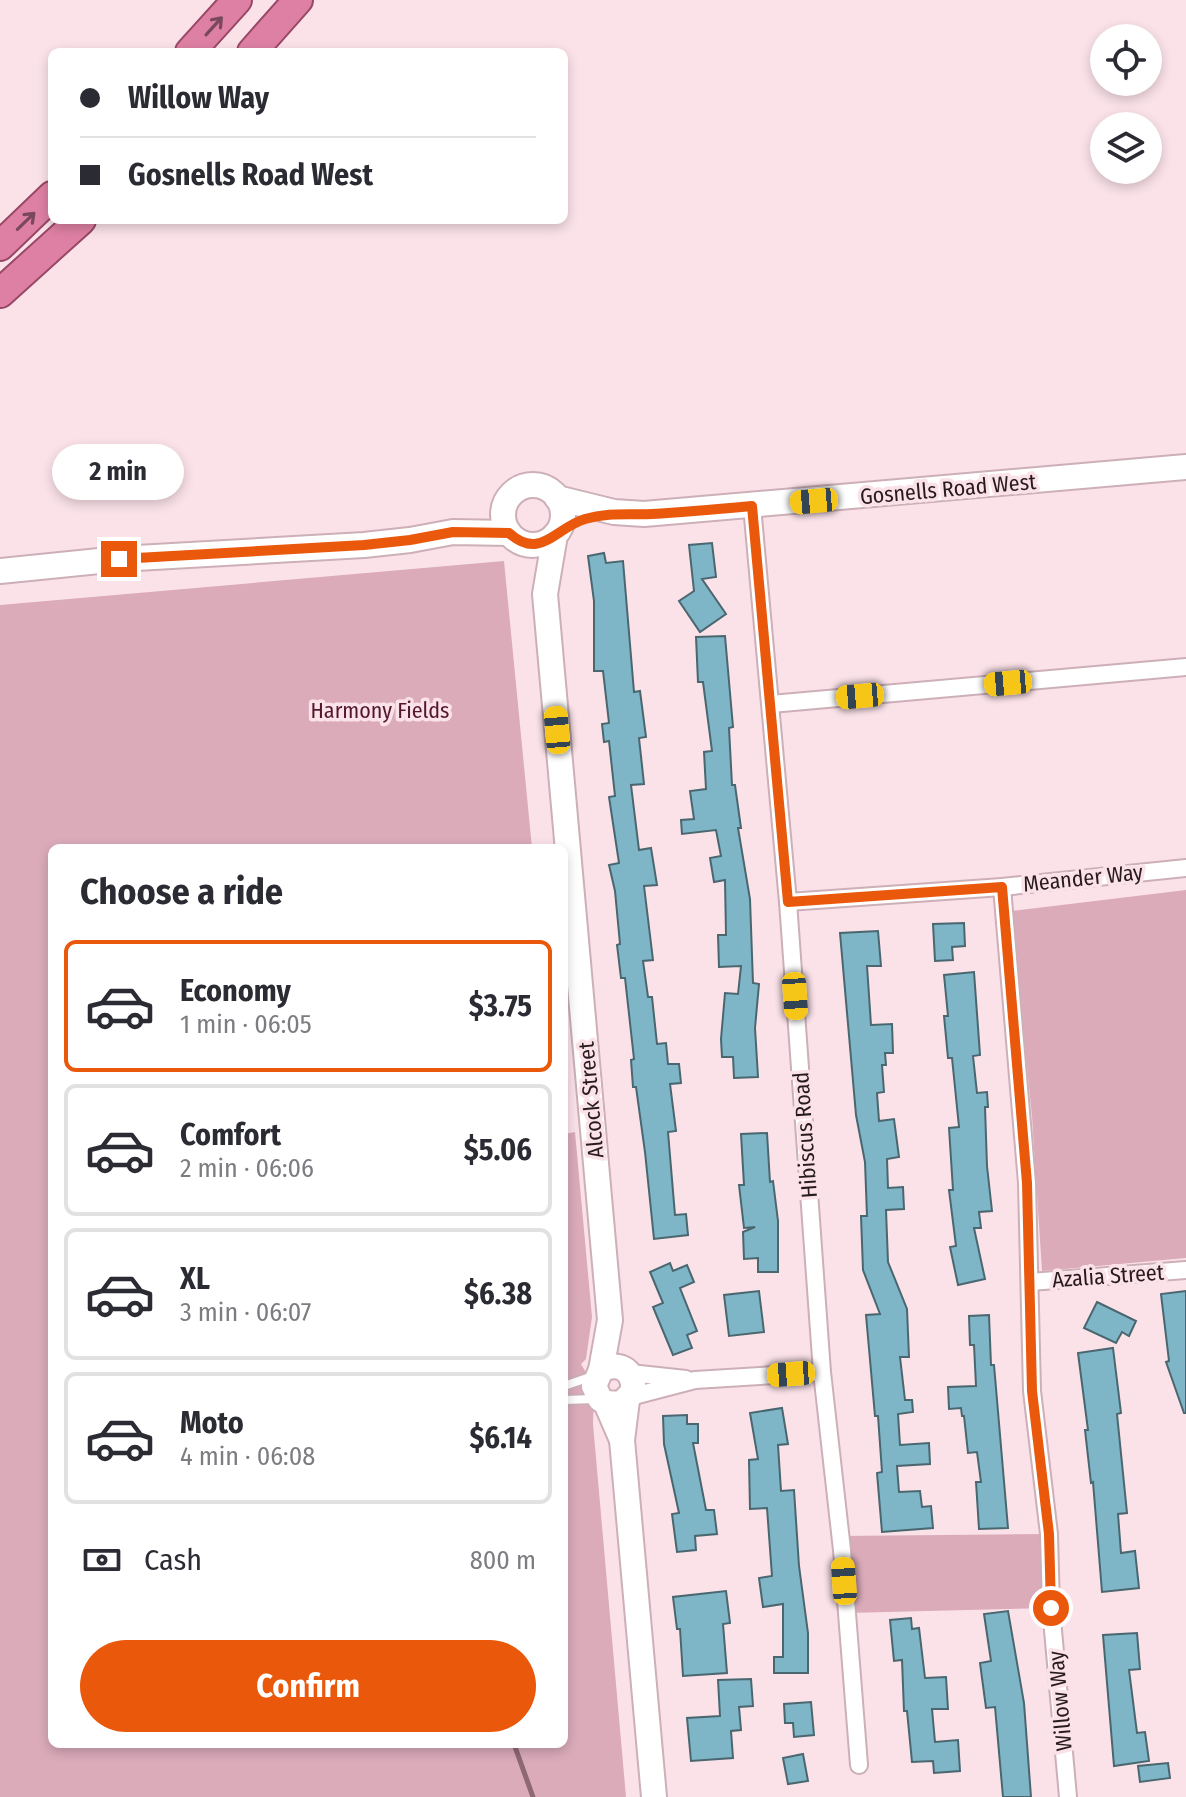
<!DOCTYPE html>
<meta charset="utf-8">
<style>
:root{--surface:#fff;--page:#f2f2f3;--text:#2b2b33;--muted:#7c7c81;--line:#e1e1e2;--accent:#ea580c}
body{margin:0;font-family:"Fira Sans Condensed",sans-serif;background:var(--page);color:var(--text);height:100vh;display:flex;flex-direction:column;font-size:30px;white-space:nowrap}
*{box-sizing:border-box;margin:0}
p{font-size:26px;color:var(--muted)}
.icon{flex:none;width:44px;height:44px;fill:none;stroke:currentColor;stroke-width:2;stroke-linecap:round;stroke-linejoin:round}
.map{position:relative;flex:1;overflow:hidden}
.drawer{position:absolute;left:48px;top:844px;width:520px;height:904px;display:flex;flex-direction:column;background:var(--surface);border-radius:12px;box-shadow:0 4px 12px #0003}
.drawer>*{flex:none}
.hud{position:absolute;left:48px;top:48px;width:520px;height:176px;border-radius:12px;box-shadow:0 4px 12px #0003;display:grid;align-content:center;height:176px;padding:0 32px;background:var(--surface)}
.buttons{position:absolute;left:1090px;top:24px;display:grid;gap:16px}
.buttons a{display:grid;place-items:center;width:72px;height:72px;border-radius:50%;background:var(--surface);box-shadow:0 4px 12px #0003;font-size:40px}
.end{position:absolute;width:36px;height:36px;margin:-18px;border:10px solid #ea580c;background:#fff;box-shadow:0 0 0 4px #fff}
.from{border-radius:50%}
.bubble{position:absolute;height:56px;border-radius:28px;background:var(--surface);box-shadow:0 4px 12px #0003;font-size:26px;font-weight:700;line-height:56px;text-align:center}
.car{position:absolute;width:24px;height:48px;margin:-24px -12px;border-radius:10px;box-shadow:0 0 6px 2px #0007;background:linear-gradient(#f5c518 24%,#345 0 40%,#f5c518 0 76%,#345 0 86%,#f5c518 0)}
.hud b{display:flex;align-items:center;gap:28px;height:76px;font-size:30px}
.hud b+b{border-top:2px solid var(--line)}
.hud i{width:20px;height:20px;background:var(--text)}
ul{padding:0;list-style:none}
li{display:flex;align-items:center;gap:24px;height:132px;margin:0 16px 12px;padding:0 16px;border:4px solid var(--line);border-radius:12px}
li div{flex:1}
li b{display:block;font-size:30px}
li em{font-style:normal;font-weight:700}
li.selected{border-color:var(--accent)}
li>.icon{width:72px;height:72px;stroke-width:1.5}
h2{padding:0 32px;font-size:36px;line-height:96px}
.pay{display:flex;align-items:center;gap:20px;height:88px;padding:0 32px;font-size:30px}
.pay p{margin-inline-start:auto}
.action{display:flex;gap:16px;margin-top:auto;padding:16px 32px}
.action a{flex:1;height:92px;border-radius:48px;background:var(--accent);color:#fff;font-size:32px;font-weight:700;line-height:92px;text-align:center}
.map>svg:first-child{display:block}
.green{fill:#dbabba}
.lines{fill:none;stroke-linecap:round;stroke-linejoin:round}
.stream{stroke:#8e6874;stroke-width:5}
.building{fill:#7eb5c7;stroke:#4a6770;stroke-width:2}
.service-casing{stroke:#cdafb8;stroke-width:12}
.minor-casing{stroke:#cdafb8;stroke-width:20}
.secondary-casing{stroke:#cdafb8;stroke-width:28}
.trunk-casing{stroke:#984866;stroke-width:32}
.service{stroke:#fff;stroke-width:8}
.minor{stroke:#fff;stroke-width:16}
.secondary{stroke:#fff;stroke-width:24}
.trunk{stroke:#de80a3;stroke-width:28}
.oneway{stroke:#79485a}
.route{stroke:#ea580c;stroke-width:10}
.labels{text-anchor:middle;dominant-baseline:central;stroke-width:7;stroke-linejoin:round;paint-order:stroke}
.street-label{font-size:22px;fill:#271b1f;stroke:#fbe2e9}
.park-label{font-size:22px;fill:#52162f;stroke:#fbe2e9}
</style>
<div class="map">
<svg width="1186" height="1797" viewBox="0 0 1186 1797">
<rect width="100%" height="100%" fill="#fbe2e9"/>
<g class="green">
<path d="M504 561 532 848H52V1744H564V1134L575 1132 592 1317 586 1359 581 1364 594 1386 593 1424 626 1797H0V605Z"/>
<path d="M1186 890V1258L1042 1271 1032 1116 1011 911Z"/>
<path d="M1049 1534 1051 1608 846 1613 839 1536Z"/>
</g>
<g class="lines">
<path class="stream" d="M514 1744 533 1797"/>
</g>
<g class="building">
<path d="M712 543 716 577 702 579 726 614 700 632 679 601 694 591 689 545Z"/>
<path d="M604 553 606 563 623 561 634 692 640 691 646 737 639 738 644 784 631 785 639 850 651 848 657 885 644 886 653 960 643 961 648 997H652L657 1044 666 1043 668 1064H679L681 1083 670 1084 676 1131 668 1132 675 1215 686 1214 688 1235 654 1239 645 1152 636 1087H633L631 1060 634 1059 625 978H621L617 945 620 944 615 891 609 865 619 863 609 797 615 796 609 741 604 742 602 724 609 723 603 671H594V601L588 556Z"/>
<path d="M725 636 733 727 729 728 732 785H735L741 828H738L750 899 753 983 759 984 755 1028 758 1077 734 1078 733 1057H722L721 1039 725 993 738 994 741 966 719 967 718 935H726L725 880 714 882 710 858 721 856 716 830 682 834 681 820 694 819 690 791 706 789 704 752 712 751 703 682H698L696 637Z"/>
<path d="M964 923 965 946 952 947 953 960 935 961 933 924Z"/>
<path d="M878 931 881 966H867L871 1025 892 1024 893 1053H885L886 1065H882L884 1092 877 1093 879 1121 894 1119 899 1157 887 1159 888 1188 903 1187 904 1209 886 1210 888 1262 907 1309 909 1357H900L905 1400H912L913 1412 898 1414 900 1445 929 1443 930 1464 897 1466 899 1492 920 1491 922 1507 931 1506 933 1528 882 1532 877 1473 882 1472 878 1416H875L866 1315 880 1314 863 1270 861 1216H867L865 1162 856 1115 840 933Z"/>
<path d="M974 972 980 1055 973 1056 977 1093 987 1092 988 1107H985L987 1166 992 1211 979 1212 981 1228H974L985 1279 958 1285 950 1247 956 1246 949 1190H953L949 1128 959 1127 952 1058H948L944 1016H948L944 975Z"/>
<path d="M767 1133 770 1182 773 1181 778 1221V1272H758V1258L744 1259 743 1232 755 1227 744 1228 739 1185H744L741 1134Z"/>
<path d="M670 1263 673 1271 687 1265 694 1282 680 1288 697 1331 687 1335 692 1348 673 1355 653 1307 663 1303 650 1272Z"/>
<path d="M759 1291 764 1332 729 1336 724 1295Z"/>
<path d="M1186 1291V1413H1184L1166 1362 1169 1361 1161 1294Z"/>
<path d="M1097 1302 1136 1321 1129 1336 1122 1332 1116 1343 1084 1328Z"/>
<path d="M989 1315 991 1365H994L1008 1528 979 1529 976 1482H981L977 1452 968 1453 964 1416H962L961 1408 949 1409 948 1387 976 1386 974 1345H970L969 1316Z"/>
<path d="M1113 1348 1121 1413 1117 1414 1127 1513 1118 1514 1121 1553 1135 1551 1139 1588 1102 1592 1093 1482 1091 1483 1085 1430H1088L1078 1353Z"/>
<path d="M782 1408 788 1444 778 1445 781 1491 794 1490 799 1566 808 1633V1673H774V1657H783V1604L763 1607 759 1578 772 1576 767 1508 750 1509 749 1460 758 1459 750 1413Z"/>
<path d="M687 1415V1424H698V1443H693L706 1510H714L717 1534 695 1536 696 1550 677 1552 672 1514 679 1513 664 1444 663 1416Z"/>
<path d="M726 1591 730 1623 723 1624 727 1673 683 1676 680 1629H677L673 1597Z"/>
<path d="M1008 1611 1024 1703 1031 1797H1003L995 1707 986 1708 980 1663 991 1661 984 1614Z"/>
<path d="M911 1618 912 1629 919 1628 925 1678 946 1677 948 1709H932L935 1742 958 1740 960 1771 934 1773 933 1761 912 1762 907 1711H904L902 1660 894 1661 890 1620Z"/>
<path d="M1137 1633 1140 1669 1129 1670 1137 1733 1145 1732 1149 1761 1114 1766 1103 1635Z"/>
<path d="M751 1679 753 1706 739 1707 741 1730 731 1731 733 1758 691 1761 687 1718 720 1716 718 1680Z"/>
<path d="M811 1702 814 1735 794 1737 793 1723H785L784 1704Z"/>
<path d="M803 1754 808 1781 788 1784 783 1758Z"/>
<path d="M1168 1763 1170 1778 1140 1782 1138 1766Z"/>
</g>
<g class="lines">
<g class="service-casing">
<g id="service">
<path d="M564 1386 593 1376"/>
<path d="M564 1400 595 1399"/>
</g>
</g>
<g class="minor-casing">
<g id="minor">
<path d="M752 506 788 902 822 1372 842 1550 859 1765"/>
<path d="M771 704 1186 667"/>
<path d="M1002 887 1027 1183 1032 1391 1049 1534 1051 1608 1068 1797"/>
<path d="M788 902 1002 887 1186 868"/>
<path d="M1030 1282 1186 1270"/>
<path d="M630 1373 686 1379"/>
<path d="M630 1397 695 1380 822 1372"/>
</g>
</g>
<g class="secondary-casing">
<g id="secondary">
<circle cx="533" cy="515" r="30"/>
<path d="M557 498 614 512 644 514 1186 467"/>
<path d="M555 535 545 594 610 1320 601 1370"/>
<path d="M0 571 119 559 364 545 410 540 453 532 509 533"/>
<path d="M627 1400 622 1440 654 1797"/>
<path d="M606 1403 621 1404 633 1392C635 1372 621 1360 601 1370L594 1386 600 1399 606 1403 622 1440"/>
</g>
</g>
<g class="trunk-casing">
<g id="trunk">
<path d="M190 52 237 0"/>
<path d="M252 52 298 0"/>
<path d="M0 246 52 196"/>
<path d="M0 293 81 220"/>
</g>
</g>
<use href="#service" class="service"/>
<use href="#minor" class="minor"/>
<use href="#secondary" class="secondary"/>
<use href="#trunk" class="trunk"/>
</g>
<defs><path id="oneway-shaft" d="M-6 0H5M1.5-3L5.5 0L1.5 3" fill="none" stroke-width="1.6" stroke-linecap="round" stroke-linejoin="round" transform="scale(2)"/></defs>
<g class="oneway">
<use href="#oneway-shaft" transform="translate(214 26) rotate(-48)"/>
<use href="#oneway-shaft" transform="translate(26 221) rotate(-44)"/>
</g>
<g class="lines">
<path class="route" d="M119 559 364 545 410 540 453 532 509 533C540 561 555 528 585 519 608 512 629 515 652 514 686 512 719 509 752 506L788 902 1002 887 1027 1183 1032 1391 1049 1534 1051 1608"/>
</g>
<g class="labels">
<g class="street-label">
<text transform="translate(948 489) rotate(-5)">Gosnells Road West</text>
<text transform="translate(1083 878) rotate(-6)">Meander Way</text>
<text transform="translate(591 1100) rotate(-95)">Alcock Street</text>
<text transform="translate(805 1135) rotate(-94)">Hibiscus Road</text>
<text transform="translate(1108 1276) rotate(-4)">Azalia Street</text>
<text transform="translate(1060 1701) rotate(-95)">Willow Way</text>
</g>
<g class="park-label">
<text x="380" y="710">Harmony Fields</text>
</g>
</g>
</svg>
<div class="buttons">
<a><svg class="icon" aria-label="locate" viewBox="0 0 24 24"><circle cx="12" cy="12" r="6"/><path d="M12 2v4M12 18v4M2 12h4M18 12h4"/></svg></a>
<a><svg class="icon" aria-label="layers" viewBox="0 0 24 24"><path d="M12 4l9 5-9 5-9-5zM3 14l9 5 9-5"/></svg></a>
</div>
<i class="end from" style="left:1051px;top:1608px"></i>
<i class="end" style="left:119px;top:559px"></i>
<div class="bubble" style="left:52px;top:444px;width:132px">2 min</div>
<i class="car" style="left:814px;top:501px;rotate:265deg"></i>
<i class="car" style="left:1008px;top:683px;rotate:265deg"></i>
<i class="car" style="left:860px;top:696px;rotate:265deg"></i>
<i class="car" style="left:557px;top:730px;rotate:355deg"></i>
<i class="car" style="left:795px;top:996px;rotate:176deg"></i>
<i class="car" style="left:791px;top:1374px;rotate:266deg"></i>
<i class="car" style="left:844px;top:1581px;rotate:356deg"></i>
<div class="hud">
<b><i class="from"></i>Willow Way</b>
<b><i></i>Gosnells Road West</b>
</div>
<section class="drawer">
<h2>Choose a ride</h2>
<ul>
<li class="selected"><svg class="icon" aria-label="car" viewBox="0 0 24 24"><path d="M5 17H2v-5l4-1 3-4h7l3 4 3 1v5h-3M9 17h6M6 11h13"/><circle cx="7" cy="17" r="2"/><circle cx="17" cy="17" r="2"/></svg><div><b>Economy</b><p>1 min · 06:05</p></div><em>$3.75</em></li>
<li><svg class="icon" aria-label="car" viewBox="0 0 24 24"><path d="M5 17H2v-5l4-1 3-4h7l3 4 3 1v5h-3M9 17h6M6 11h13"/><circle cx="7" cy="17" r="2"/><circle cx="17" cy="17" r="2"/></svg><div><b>Comfort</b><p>2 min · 06:06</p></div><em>$5.06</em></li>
<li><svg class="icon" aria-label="car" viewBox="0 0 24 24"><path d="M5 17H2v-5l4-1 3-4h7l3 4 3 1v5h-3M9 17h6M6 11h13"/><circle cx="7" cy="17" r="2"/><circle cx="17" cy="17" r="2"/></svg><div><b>XL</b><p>3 min · 06:07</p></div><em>$6.38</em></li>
<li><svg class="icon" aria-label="car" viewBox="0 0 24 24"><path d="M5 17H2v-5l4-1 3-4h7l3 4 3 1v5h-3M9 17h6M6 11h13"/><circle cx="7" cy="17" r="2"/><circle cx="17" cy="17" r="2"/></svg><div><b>Moto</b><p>4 min · 06:08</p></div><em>$6.14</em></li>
</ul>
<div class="pay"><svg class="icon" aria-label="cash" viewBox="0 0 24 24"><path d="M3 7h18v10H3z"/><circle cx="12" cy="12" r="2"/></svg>Cash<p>800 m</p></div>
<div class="action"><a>Confirm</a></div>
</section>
</div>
